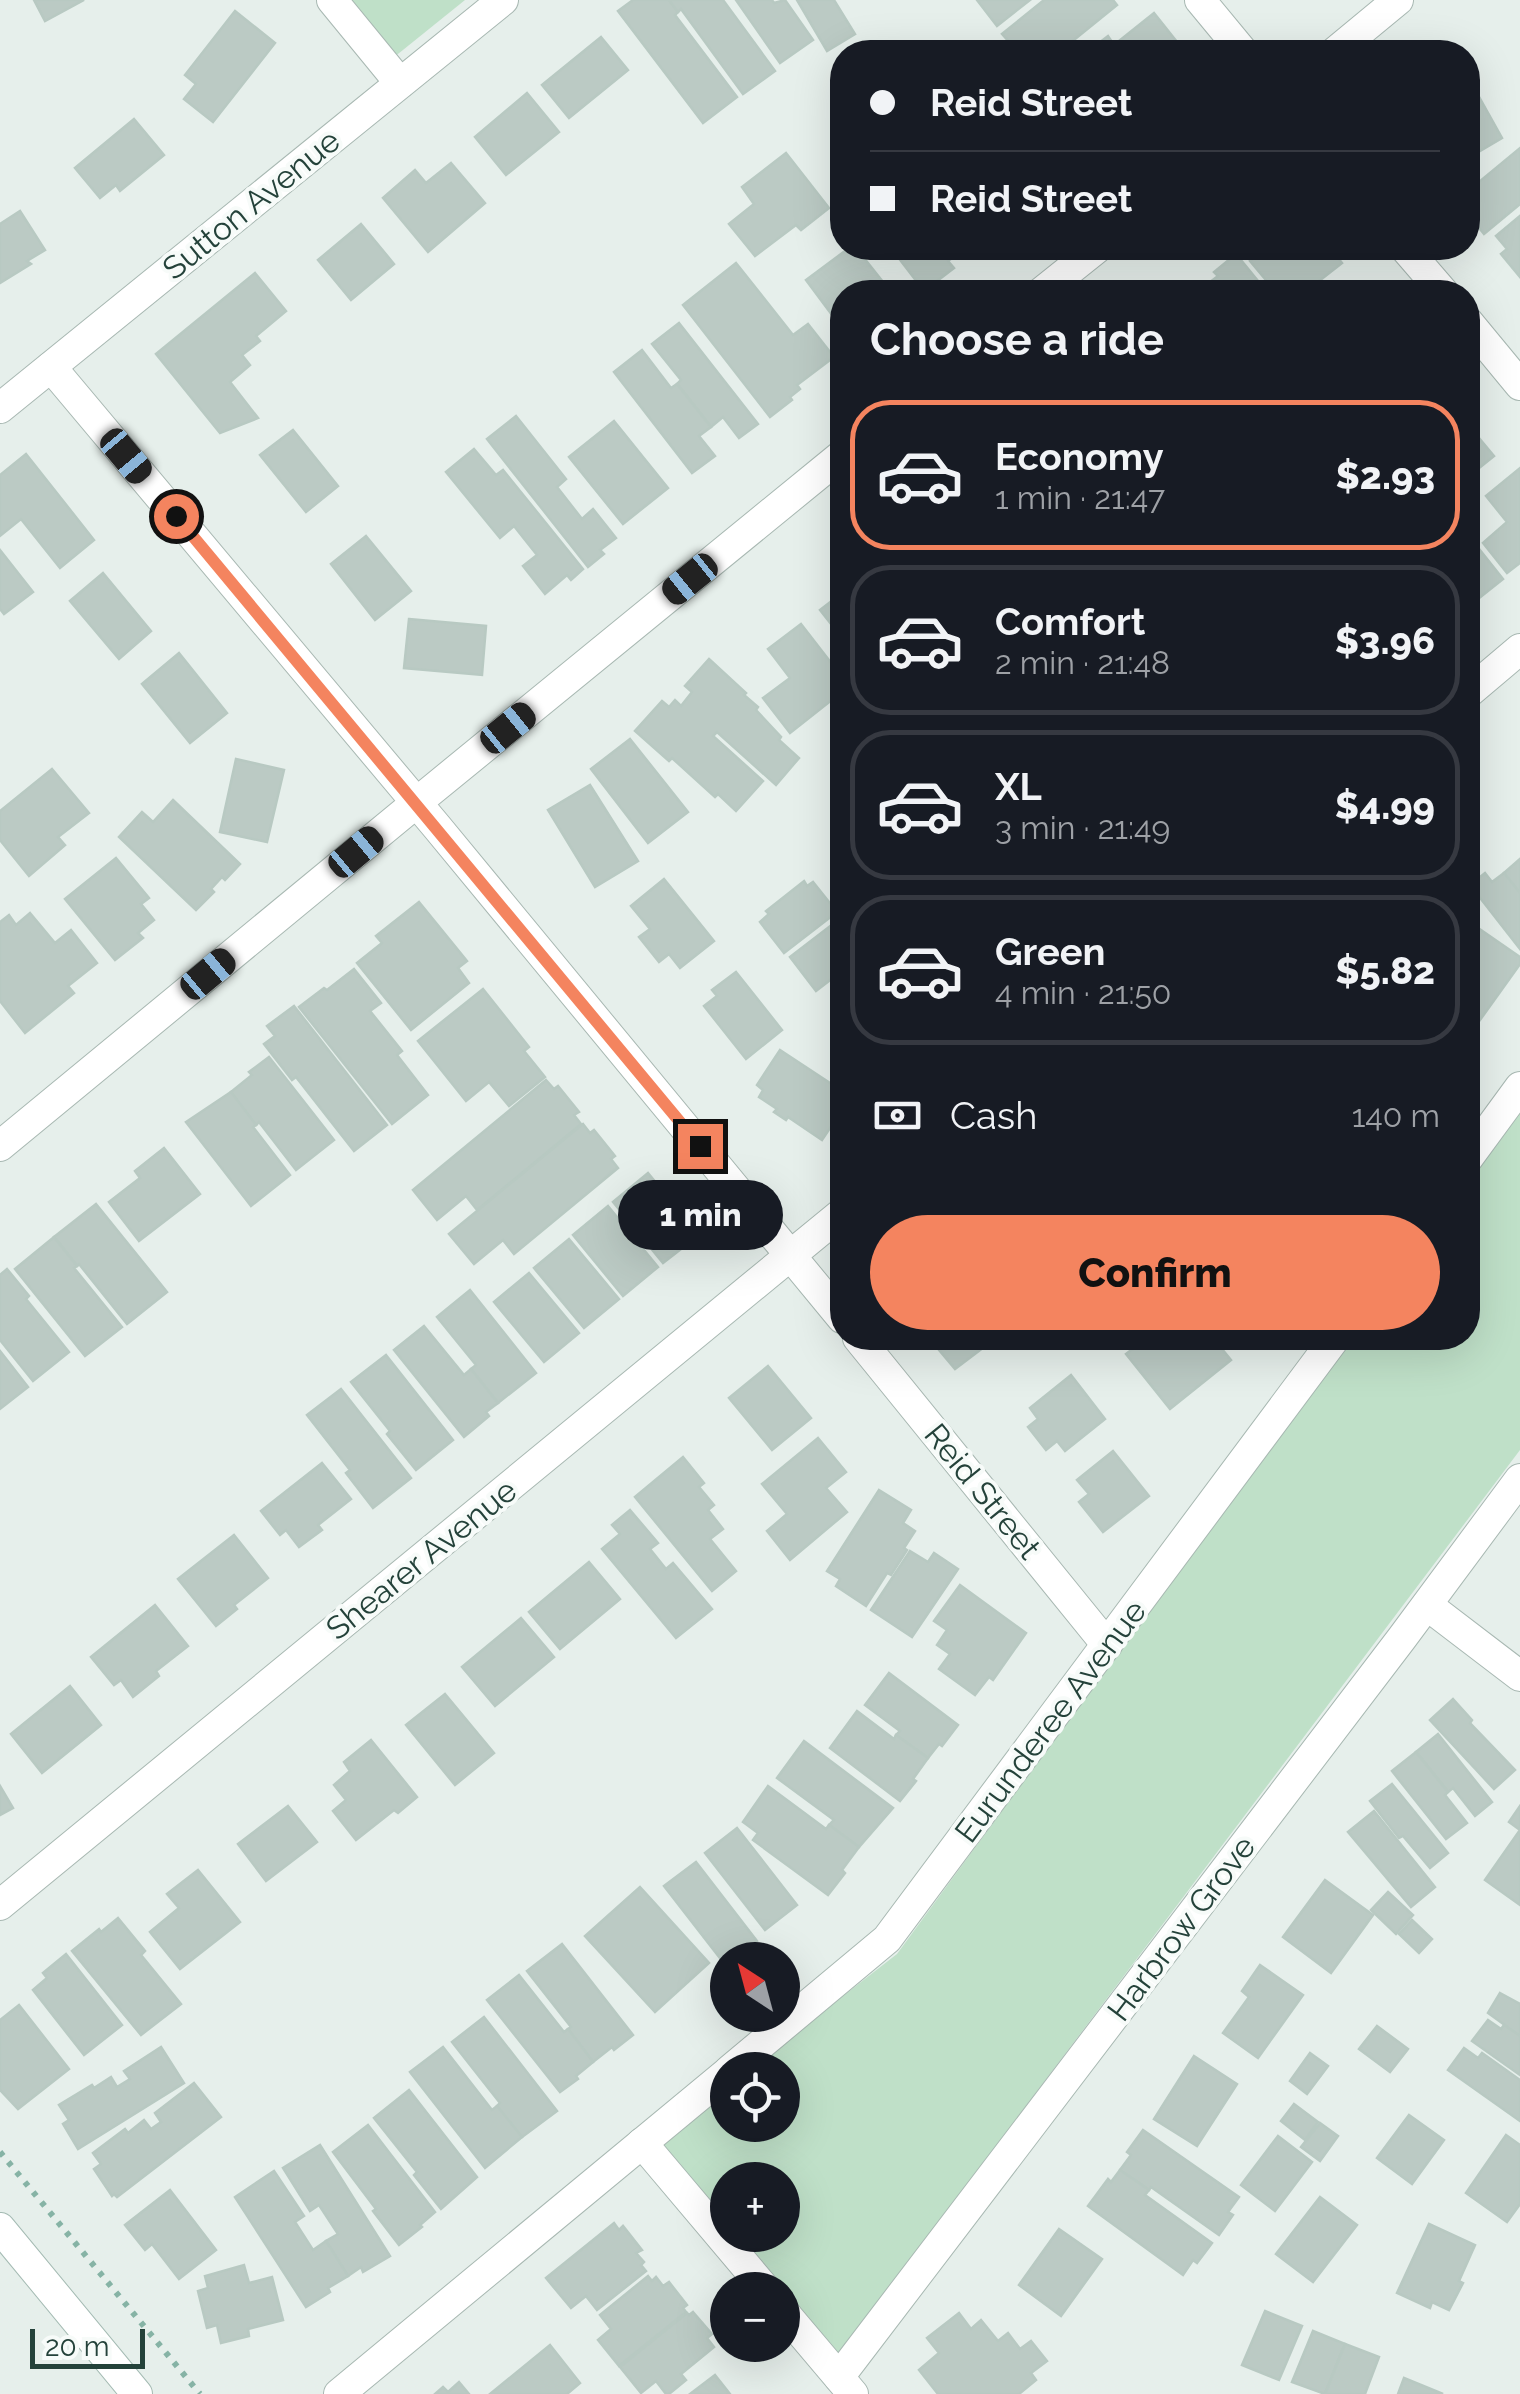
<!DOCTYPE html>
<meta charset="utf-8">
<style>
:root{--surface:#171b24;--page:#20242c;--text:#f1f3f6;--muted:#9ea1a6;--line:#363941;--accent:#f4845f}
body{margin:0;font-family:Raleway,sans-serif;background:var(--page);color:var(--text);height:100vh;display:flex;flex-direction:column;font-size:38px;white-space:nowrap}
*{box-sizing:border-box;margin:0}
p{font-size:32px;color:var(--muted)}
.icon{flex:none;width:55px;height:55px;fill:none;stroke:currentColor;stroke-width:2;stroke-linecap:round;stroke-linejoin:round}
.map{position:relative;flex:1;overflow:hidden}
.sheet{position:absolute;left:830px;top:280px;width:650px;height:1070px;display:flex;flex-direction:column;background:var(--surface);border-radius:40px;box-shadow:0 10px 40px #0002}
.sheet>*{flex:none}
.hud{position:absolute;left:830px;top:40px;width:650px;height:220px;border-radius:40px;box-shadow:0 10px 40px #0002;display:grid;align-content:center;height:220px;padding:0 40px;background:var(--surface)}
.needle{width:65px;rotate:324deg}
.tools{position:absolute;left:710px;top:1942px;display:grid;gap:20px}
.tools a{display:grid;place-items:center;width:90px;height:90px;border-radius:50%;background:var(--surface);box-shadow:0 10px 40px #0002;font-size:50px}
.scale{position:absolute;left:30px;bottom:25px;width:115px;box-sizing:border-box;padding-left:10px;border:5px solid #24423a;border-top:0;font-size:28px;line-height:35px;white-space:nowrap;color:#24423a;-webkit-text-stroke:8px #f7fbf9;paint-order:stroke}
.end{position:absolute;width:45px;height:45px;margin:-22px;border:12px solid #f4845f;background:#111;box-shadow:0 0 0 5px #111}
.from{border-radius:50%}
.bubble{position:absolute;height:70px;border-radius:35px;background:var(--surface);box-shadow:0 10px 40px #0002;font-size:32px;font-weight:800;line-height:70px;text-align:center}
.car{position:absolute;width:30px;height:60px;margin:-30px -15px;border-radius:12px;box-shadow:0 0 8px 2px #0007;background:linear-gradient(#222 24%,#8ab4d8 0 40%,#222 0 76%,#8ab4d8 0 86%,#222 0)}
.hud b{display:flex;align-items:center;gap:35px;height:95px;font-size:38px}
.hud b+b{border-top:2px solid var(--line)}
.hud i{width:25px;height:25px;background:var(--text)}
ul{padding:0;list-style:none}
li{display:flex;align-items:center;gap:30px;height:150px;margin:0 20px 15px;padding:0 20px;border:5px solid var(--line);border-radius:40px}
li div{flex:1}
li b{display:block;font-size:38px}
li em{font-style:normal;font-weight:800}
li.on{border-color:var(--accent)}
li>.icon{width:90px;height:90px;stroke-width:1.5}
h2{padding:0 40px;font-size:45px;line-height:120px}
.pay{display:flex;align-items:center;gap:25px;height:110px;padding:0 40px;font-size:38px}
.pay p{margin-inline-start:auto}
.primary-button{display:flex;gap:20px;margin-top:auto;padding:20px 40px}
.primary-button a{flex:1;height:115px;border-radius:60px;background:var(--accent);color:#111;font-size:40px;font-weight:800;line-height:115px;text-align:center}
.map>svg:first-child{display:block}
.green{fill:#bfe0c8}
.building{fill:#bbcac4;stroke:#b8c9c2;stroke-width:2.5}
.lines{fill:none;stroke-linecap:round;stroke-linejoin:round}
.minor-casing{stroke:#a8b8b2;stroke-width:32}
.secondary-casing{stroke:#a4bbb3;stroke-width:32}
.path{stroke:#86b3a5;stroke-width:6;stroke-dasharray:5 8;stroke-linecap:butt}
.minor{stroke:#fff;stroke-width:30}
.secondary{stroke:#fff;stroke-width:30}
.route{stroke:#f4845f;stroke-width:12}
.labels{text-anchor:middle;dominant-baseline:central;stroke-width:8;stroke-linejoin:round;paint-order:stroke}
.street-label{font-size:32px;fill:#24423a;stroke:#f7fbf9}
</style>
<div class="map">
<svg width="1520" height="2394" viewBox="0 0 1520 2394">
<rect width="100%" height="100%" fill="#e6efeb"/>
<g class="green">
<path d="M345 0H465L393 58Z"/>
<path d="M1520 1105V1450L836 2358 783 2295 782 2290H779L732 2235H782V2180H728L727 2229 655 2143 727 2086 728 2125H782V2070H748L897 1954 1349 1338H1468V1176Z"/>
</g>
<g class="building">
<path d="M34 0H84L45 21Z"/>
<path d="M633 0H669L678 12 675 15 737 97 703 123 618 11Z"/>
<path d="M669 0H723L775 71 743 94 681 9 678 12Z"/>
<path d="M736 0H772L774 3 785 0 813 40 780 63Z"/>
<path d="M797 0H834L855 34 827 51Z"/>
<path d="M977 0H1030L997 26Z"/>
<path d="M1044 0H1113L1117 5 1059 52H1018L1002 34Z"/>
<path d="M235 11 275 43 213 122 184 99 196 84 185 75Z"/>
<path d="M1154 13 1185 52H1087L1108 36 1114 45Z"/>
<path d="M601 37 628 70 569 118 542 85Z"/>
<path d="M1468 77 1502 138 1468 158Z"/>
<path d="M527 93 559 132 506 175 475 137Z"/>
<path d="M134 119 164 155 120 191 116 185 100 198 75 168Z"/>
<path d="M1520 148V204L1484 234 1468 214V191Z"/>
<path d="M786 153 829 208 801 230 796 225 755 256 729 224 754 204 742 187Z"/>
<path d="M451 163 485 203 428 252 383 198 415 170 426 183Z"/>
<path d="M20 211 45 250 27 261 31 264 0 283V224Z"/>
<path d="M1520 216V277L1501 254 1507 249 1496 236Z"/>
<path d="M361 224 394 264 351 300 318 260Z"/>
<path d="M849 248H856L891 292H842V313L835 319 806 280Z"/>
<path d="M891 248H963L964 249 948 261 954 268 924 291Z"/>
<path d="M1267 248H1330L1342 263 1305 292H1276L1250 261Z"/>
<path d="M1236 254 1267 292H1197L1218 276 1214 272Z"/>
<path d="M736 263 793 335 808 324 834 357 797 385 800 389 790 397 792 400 770 417 683 305Z"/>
<path d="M255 273 286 311 256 336 260 341 242 355 250 365 230 382 258 418 220 433 156 354Z"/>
<path d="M679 323 758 424 739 438 723 417 711 427 677 384 681 380 652 344Z"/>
<path d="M642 350 671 388 677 384 711 427 699 436 715 456 692 473 614 372Z"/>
<path d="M516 416 566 479 557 487 582 519 593 509 616 538 600 550 604 554 588 567 487 439Z"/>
<path d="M614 421 668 488 623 524 569 457Z"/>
<path d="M293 430 338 486 306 512 260 455Z"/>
<path d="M1474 432 1494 456 1468 477V437Z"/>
<path d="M474 449 496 475 503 470 583 569 571 580 567 575 545 594 523 566 537 555 514 526 500 538 446 472Z"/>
<path d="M26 454 94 540 60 568 21 519 0 536V475Z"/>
<path d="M1520 468V563L1507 573 1483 543 1507 522 1486 496Z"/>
<path d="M1468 535 1503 579 1468 607Z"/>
<path d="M366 536 411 591 375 620 331 564Z"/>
<path d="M0 550 33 592 4 614 0 609Z"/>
<path d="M103 573 151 631 119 659 70 601Z"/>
<path d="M842 593V638L820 610Z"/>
<path d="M409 619 486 626 482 675 404 668Z"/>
<path d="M801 624 842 677V692L790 733 763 698 790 678 768 649Z"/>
<path d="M179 653 227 713 190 743 142 684Z"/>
<path d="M709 659 746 693 744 695 758 707 756 710 781 737 779 740 799 758 776 785 717 732 713 736 763 781 736 811 718 794 715 797 672 758 669 761 635 731 662 701 669 707 675 700 681 706 692 692 685 686Z"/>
<path d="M630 739 688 812 648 843 591 769Z"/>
<path d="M236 759 284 770 267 842 220 832Z"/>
<path d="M52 769 89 813 58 837 65 845 29 876 0 840V811Z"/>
<path d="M590 785 638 861 595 887 548 810Z"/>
<path d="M173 800 240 864 225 880 222 877 211 889 214 892 196 910 119 837 142 812 153 822Z"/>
<path d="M116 858 149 898 141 904 154 920 138 933 143 938 115 960 65 899Z"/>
<path d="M1520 859V893L1504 873Z"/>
<path d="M1485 873 1492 882 1504 873 1520 893V949L1470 885Z"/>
<path d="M664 879 714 941 680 968 669 954 659 962 639 937 650 929 631 906Z"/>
<path d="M804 881 807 886 813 882 837 912 784 953 760 922 769 914 766 911Z"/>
<path d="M419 902 467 961 458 968 469 983 411 1030 357 963 382 943 376 936Z"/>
<path d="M30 913 55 943 71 930 97 963 68 986 74 993 25 1033 0 1001V922L9 915 16 925Z"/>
<path d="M842 917V971L816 991 790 957Z"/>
<path d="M1468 921 1520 957V964L1480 1020 1468 1011Z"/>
<path d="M354 969 381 1003 370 1011 402 1051 397 1055 428 1095 392 1124 299 1007 324 988 327 990Z"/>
<path d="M736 972 782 1030 746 1059 704 1006 717 996 712 990Z"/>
<path d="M483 989 529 1047 524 1051 545 1077 509 1106 489 1082 466 1101 418 1041Z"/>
<path d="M294 1006 387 1125 354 1151 296 1077 292 1080 264 1044 275 1036 267 1026Z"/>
<path d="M780 1050 842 1091V1110L822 1140 788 1117 786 1120 774 1112 777 1109 759 1097 763 1090 757 1085Z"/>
<path d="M269 1057 334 1140 296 1170 259 1122 256 1125 231 1092 252 1075 249 1072Z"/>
<path d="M546 1080 554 1089 558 1086 579 1112 574 1115 581 1124 477 1210 466 1196 437 1220 413 1190Z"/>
<path d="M231 1092 256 1125 253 1127 290 1175 251 1206 186 1122Z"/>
<path d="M583 1124 590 1133 594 1130 615 1156 611 1159 618 1168 514 1254 503 1240 474 1264 449 1234Z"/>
<path d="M164 1148 200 1194 139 1241 109 1202 140 1178 135 1171Z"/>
<path d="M648 1173 699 1235 663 1263 613 1202Z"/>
<path d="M96 1204 167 1292 127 1324 79 1264 77 1266 54 1237Z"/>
<path d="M608 1206 658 1267 623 1296 573 1235Z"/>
<path d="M54 1237 77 1266 74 1268 122 1327 85 1356 15 1269Z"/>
<path d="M569 1239 619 1299 584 1328 534 1268Z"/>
<path d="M7 1269 29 1296 26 1299 69 1352 33 1381 0 1340V1275Z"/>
<path d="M529 1273 579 1333 544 1362 494 1302Z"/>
<path d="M470 1290 536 1373 498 1403 471 1369 476 1365 437 1317Z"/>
<path d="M424 1326 464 1375 471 1369 498 1403 486 1412 489 1416 464 1437 394 1350Z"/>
<path d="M929 1338H976L984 1347 955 1369Z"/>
<path d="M1147 1338H1213L1231 1360 1170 1409 1126 1354Z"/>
<path d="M0 1351 28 1387 0 1409Z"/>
<path d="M386 1355 453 1440 416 1470 387 1434 390 1431 351 1382Z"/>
<path d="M768 1366 811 1418 772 1450 729 1398Z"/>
<path d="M1071 1375 1105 1419 1065 1451 1057 1441 1046 1450 1028 1427 1038 1419 1030 1408Z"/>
<path d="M341 1389 411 1478 373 1508 346 1473 350 1470 307 1415Z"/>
<path d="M818 1438 846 1472 826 1488 847 1512 790 1560 767 1531 787 1514 762 1484Z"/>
<path d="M1113 1451 1149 1496 1103 1532 1079 1502 1089 1494 1077 1480Z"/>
<path d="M683 1457 704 1483 699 1487 714 1505 708 1510 723 1529 710 1539 736 1571 712 1591 635 1497Z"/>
<path d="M322 1463 351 1499 318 1525 322 1530 299 1547 286 1530 280 1535 261 1511Z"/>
<path d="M879 1490 911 1510 903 1523 915 1531 904 1548 907 1550 891 1575 887 1573 866 1606 836 1586 840 1579 827 1571Z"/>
<path d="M630 1510 658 1543 650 1549 666 1569 673 1563 712 1609 676 1638 602 1549 620 1534 612 1525Z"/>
<path d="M234 1535 268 1578 234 1605 237 1609 216 1626 178 1579Z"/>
<path d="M910 1551 928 1562 934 1553 958 1569 912 1637 871 1610Z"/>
<path d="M589 1562 620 1599 560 1649 529 1612Z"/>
<path d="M960 1585 1026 1633 993 1680 989 1677 975 1695 939 1669 950 1654 937 1645 947 1630 934 1621Z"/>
<path d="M155 1605 188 1646 156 1671 159 1676 133 1697 121 1680 114 1685 91 1657Z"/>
<path d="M521 1618 554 1657 495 1706 462 1667Z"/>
<path d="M889 1673 958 1725 942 1746 939 1744 928 1758 896 1735 900 1731 865 1705Z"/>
<path d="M70 1686 101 1725 42 1773 11 1734Z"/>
<path d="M445 1694 494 1753 455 1785 406 1725Z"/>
<path d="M1453 1699 1472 1720 1470 1723 1515 1770 1494 1789 1430 1720Z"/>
<path d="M857 1711 894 1739 896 1735 928 1758 913 1779 916 1781 900 1801 830 1748Z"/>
<path d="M1438 1734 1492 1802 1475 1816 1453 1788 1448 1792 1416 1752Z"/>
<path d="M371 1740 417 1797 398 1813 394 1810 356 1840 333 1811 346 1800 334 1785 350 1771 344 1762Z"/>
<path d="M804 1741 893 1808 859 1847 829 1825 834 1820 777 1778Z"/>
<path d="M1416 1752 1448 1792 1445 1795 1467 1823 1446 1839 1392 1771Z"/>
<path d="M1392 1784 1448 1853 1430 1868 1403 1836 1399 1838 1370 1801Z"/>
<path d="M0 1786 13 1808 0 1815Z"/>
<path d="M768 1786 826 1829 829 1825 859 1847 842 1870 845 1873 828 1895 753 1840 758 1833 743 1822Z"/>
<path d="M288 1806 317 1842 266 1881 238 1844Z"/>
<path d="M1520 1806V1905L1485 1880 1520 1830 1509 1822Z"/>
<path d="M1374 1811 1435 1887 1411 1907 1348 1832Z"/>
<path d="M737 1828 797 1905 765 1930 705 1853Z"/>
<path d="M696 1862 757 1941 733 1960H728L726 1966 664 1886Z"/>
<path d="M198 1870 240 1922 180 1969 150 1932 179 1908 167 1894Z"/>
<path d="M1325 1880 1373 1915 1331 1973 1283 1937Z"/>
<path d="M640 1887 709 1963 655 2012 585 1936Z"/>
<path d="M1388 1892 1413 1915 1396 1934 1371 1910Z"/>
<path d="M118 1918 145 1951 141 1955 181 2004 141 2035 72 1951 99 1929 101 1932Z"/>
<path d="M1412 1920 1432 1939 1419 1953 1399 1934Z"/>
<path d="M562 1944 633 2035 614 2050 612 2047 593 2062 568 2029 571 2027 527 1971Z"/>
<path d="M66 1954 122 2025 84 2055 33 1990 47 1978 43 1973Z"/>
<path d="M1260 1965 1303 1995 1258 2058 1223 2033 1249 1997 1242 1991Z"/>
<path d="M519 1975 564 2032 568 2029 593 2062 576 2076 578 2079 560 2092 487 2000Z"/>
<path d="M1500 1993 1520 2004V2036L1488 2013Z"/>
<path d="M19 2005 69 2069 18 2109 0 2090V2020Z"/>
<path d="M484 2017 557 2111 522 2137 497 2106 500 2103 452 2042Z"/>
<path d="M1488 2020 1501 2029 1504 2025 1520 2036V2075L1472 2041Z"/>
<path d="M1377 2026 1408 2049 1390 2072 1359 2049Z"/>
<path d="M161 2047 184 2083 78 2149 63 2124 69 2120 59 2105 92 2085 94 2088 111 2077 117 2087 130 2079 124 2071Z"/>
<path d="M443 2047 492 2110 497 2106 522 2137 485 2168 410 2072Z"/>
<path d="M1464 2048 1478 2058 1482 2053 1520 2080V2121L1448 2070Z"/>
<path d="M1310 2053 1328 2066 1307 2094 1290 2081Z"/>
<path d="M1194 2056 1237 2084 1197 2146 1154 2119Z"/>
<path d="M194 2083 221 2117 117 2197 114 2194 112 2196 94 2169 101 2164 93 2153 125 2129 128 2133 144 2120 151 2129 161 2122 155 2113Z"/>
<path d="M409 2090 477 2177 441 2209 414 2175 417 2172 374 2118Z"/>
<path d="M1294 2104 1318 2122 1305 2140 1281 2121Z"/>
<path d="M1409 2115 1444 2140 1412 2184 1377 2158Z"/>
<path d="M1320 2123 1338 2136 1320 2161 1301 2147Z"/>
<path d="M368 2125 435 2212 420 2225 422 2227 399 2245 373 2211 376 2209 333 2152Z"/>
<path d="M1143 2130 1239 2197 1228 2212 1233 2215 1219 2235 1151 2187 1149 2190 1120 2170 1131 2155 1127 2152Z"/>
<path d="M1506 2135 1520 2145V2204L1507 2222 1466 2193Z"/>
<path d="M1278 2136 1312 2162 1275 2211 1241 2185Z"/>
<path d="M320 2145 390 2256 363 2272 361 2267 348 2276 326 2241 338 2234 319 2205 310 2211 283 2168Z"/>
<path d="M1120 2170 1149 2190 1145 2195 1212 2243 1197 2263 1193 2260 1183 2275 1088 2206 1108 2179 1111 2182Z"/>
<path d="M274 2171 304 2216 295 2222 313 2250 326 2241 348 2276 328 2288 330 2292 306 2307 235 2197Z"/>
<path d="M170 2190 216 2250 179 2279 152 2244 145 2250 125 2225Z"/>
<path d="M1320 2197 1357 2225 1313 2282 1276 2254Z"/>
<path d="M614 2223 619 2230 623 2226 642 2250 636 2253 644 2262 641 2265 646 2271 597 2310 586 2296 571 2308 546 2278Z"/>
<path d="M1429 2224 1475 2245 1459 2281 1463 2283 1449 2310 1432 2302 1430 2308 1397 2293Z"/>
<path d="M1059 2229 1102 2259 1061 2316 1019 2285Z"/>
<path d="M244 2265 249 2283 272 2277 283 2320 248 2329 249 2336 221 2343 217 2325 207 2328 198 2291 208 2288 205 2276Z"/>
<path d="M648 2276 652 2281 656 2277 663 2286 669 2282 687 2305 683 2308 686 2312 619 2366 598 2340 611 2329 600 2315Z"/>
<path d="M1265 2311 1302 2326 1279 2380 1242 2365Z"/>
<path d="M693 2312 712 2334 707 2338 714 2347 681 2374 686 2380 669 2394H666L656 2381 641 2393 620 2367 687 2313 689 2315Z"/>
<path d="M959 2313 971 2329 981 2320 998 2341 1008 2333 1020 2349 1031 2341 1047 2361 1031 2373 1036 2380 1019 2394H938L919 2370 939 2353 927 2338Z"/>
<path d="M1313 2331 1345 2344 1325 2394 1292 2382Z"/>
<path d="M1345 2344 1379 2357 1365 2394H1325Z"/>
<path d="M550 2345 580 2383 567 2394H490Z"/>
<path d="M715 2375 730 2394H690Z"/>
<path d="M1404 2378 1443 2394H1398Z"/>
<path d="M459 2382 469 2394H435L443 2387 448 2392Z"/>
</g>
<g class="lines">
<g class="minor-casing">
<g id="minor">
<path d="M332 0 400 83"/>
<path d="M1200 0 1243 52"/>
<path d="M1335 52 1398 0"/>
<path d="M1405 248 1443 292"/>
<path d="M1042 292 1097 248"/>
<path d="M1468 322 1520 385"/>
<path d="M51 367 437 827 842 1318"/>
<path d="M0 408 503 0"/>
<path d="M1468 693 1520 649"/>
<path d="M0 1146 416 803 842 455"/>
<path d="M1468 1158 1520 1087"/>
<path d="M858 1338 1107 1645"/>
<path d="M1427 1605 1520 1676"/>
<path d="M0 1905 842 1213"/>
<path d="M730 2070 887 1939 1335 1338"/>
<path d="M642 2143 766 2290"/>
<path d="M782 2310 853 2394"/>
<path d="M839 2377 1402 1638 1520 1479"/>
<path d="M339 2394 728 2072"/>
</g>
</g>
<g class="secondary-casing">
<path id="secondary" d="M0 2228 137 2394"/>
</g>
<path class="path" d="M0 2152 200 2394"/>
<use href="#minor" class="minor"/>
<use href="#secondary" class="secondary"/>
</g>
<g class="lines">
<path class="route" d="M176 516 700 1146"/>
</g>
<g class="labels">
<g class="street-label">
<text transform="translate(251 204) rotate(-39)">Sutton Avenue</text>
<text transform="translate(983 1491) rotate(51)">Reid Street</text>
<text transform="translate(421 1559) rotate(-39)">Shearer Avenue</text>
<text transform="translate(1050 1721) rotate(-53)">Eurunderee Avenue</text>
<text transform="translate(1181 1928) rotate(-53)">Harbrow Grove</text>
</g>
</g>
</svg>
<div class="tools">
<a><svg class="needle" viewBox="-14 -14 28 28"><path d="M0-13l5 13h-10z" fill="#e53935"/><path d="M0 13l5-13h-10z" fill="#9ea1a6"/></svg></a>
<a><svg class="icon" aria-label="locate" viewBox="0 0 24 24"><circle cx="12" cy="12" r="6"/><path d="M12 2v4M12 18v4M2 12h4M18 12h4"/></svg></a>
<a>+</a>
<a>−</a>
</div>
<div class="scale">20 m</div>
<i class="end from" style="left:176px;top:516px"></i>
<i class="end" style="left:700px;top:1146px"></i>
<div class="bubble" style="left:618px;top:1180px;width:165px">1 min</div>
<i class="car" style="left:126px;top:456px;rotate:140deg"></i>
<i class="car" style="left:690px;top:579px;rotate:231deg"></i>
<i class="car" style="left:508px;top:728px;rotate:51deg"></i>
<i class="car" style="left:356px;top:852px;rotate:50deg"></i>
<i class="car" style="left:208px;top:974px;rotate:50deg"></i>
<div class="hud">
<b><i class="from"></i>Reid Street</b>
<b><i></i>Reid Street</b>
</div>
<section class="sheet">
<h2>Choose a ride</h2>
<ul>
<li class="on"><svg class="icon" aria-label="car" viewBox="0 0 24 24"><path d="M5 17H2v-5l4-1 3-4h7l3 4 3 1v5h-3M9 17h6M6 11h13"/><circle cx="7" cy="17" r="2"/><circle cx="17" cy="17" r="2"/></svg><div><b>Economy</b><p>1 min · 21:47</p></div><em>$2.93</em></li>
<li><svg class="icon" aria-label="car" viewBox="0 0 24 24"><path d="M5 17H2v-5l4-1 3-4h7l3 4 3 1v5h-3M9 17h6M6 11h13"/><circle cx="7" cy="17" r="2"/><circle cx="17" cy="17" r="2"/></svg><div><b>Comfort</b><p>2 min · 21:48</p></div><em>$3.96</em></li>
<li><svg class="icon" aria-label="car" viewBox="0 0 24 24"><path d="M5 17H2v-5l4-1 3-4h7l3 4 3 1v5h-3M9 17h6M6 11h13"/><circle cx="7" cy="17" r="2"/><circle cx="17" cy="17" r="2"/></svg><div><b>XL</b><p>3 min · 21:49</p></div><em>$4.99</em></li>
<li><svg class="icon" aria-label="car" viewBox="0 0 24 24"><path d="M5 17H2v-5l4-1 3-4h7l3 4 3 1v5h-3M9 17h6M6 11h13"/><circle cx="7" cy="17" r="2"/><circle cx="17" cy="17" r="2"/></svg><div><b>Green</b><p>4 min · 21:50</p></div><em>$5.82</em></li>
</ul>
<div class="pay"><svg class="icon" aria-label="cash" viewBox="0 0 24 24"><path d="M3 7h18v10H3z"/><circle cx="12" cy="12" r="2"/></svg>Cash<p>140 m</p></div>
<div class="primary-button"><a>Confirm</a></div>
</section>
</div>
